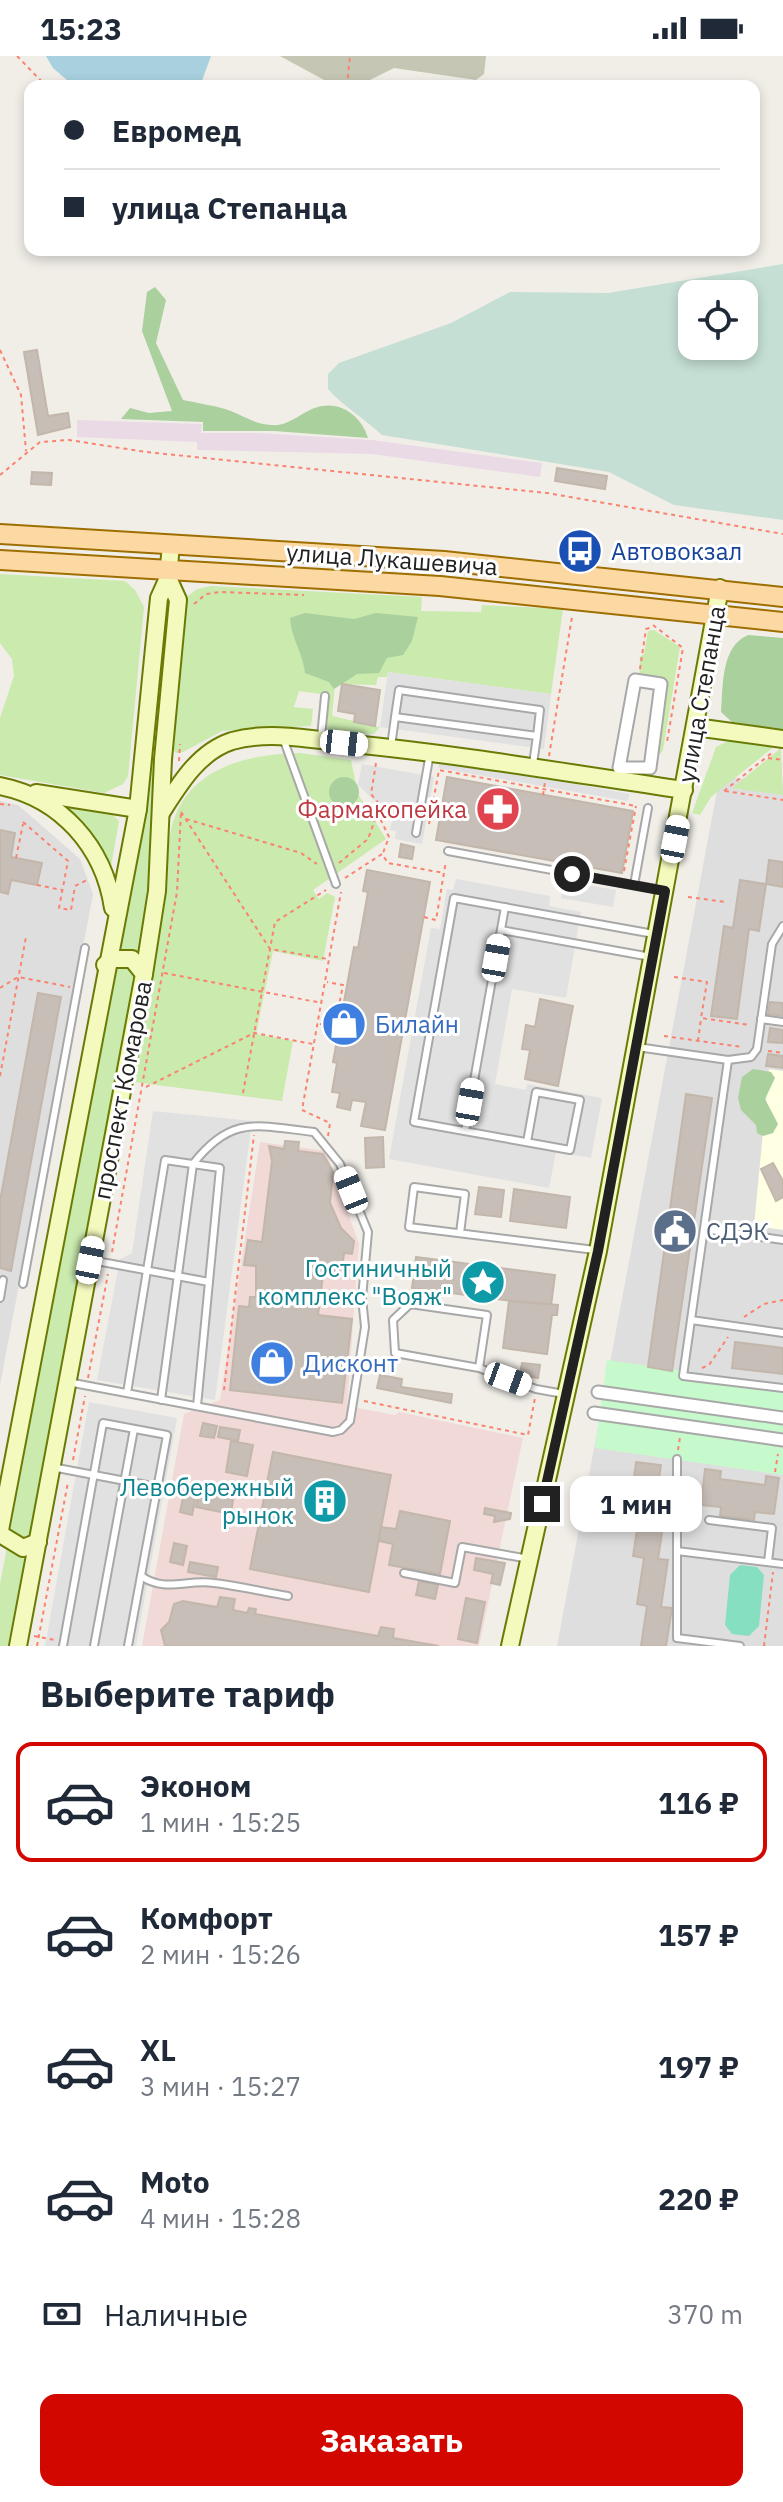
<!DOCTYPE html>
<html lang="ru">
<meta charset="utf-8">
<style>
:root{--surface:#fff;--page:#f6f6f7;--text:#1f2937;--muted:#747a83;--line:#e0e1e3;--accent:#d20800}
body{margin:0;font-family:"IBM Plex Sans",sans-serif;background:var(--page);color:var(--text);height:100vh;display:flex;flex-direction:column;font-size:30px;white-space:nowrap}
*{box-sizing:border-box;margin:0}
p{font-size:26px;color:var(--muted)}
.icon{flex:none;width:44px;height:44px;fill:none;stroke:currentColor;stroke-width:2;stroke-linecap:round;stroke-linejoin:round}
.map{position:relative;height:1590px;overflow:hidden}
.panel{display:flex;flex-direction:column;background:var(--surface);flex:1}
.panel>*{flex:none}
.top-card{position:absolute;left:24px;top:24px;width:736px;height:176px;border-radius:16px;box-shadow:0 4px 12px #0003;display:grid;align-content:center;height:176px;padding:0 40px;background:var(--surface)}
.fabs{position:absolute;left:678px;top:224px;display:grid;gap:16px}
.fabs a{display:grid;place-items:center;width:80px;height:80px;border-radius:16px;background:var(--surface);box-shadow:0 4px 12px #0003;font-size:40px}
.end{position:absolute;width:36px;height:36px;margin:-18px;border:10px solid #212121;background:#fff;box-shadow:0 0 0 4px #fff}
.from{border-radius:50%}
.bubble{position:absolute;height:56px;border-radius:16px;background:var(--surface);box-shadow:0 4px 12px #0003;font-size:26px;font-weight:700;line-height:56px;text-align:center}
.car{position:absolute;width:24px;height:48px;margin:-24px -12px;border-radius:10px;box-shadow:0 0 6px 2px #0007;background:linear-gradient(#fff 24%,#345 0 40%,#fff 0 76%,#345 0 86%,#fff 0)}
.top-card b{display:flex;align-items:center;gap:28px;height:76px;font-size:30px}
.top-card b+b{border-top:2px solid var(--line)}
.top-card i{width:20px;height:20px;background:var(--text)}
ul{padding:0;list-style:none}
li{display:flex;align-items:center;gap:24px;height:120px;margin:0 16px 12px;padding:0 24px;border:4px solid transparent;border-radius:16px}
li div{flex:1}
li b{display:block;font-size:30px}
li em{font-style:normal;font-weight:700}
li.current{border-color:var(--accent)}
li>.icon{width:72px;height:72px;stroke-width:1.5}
h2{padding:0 40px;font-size:36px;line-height:96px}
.pay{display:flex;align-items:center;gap:20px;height:88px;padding:0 40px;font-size:30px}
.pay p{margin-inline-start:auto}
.action{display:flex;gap:16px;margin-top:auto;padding:16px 40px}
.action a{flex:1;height:92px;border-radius:16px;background:var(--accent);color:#fff;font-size:32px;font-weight:700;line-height:92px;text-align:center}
.status{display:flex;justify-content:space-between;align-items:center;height:56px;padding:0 40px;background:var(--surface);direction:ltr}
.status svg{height:22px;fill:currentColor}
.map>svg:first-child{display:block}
.residential{fill:#dfdede}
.commercial{fill:#f1d9d7}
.industrial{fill:#eadae6}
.education{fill:#feffe3}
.construction{fill:#c5c6b3}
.grass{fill:#caeaae}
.forest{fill:#aad09d}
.wetland{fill:#c5dfd4;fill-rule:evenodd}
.park{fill:#c6facc}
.pitch{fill:#86dfc0}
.parking{fill:#e1e1e1}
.water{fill:#a8d0de}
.building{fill:#c6beb7;stroke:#c3b6aa;stroke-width:2}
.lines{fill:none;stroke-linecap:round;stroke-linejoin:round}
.lane-casing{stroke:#a8a8a8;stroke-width:10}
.street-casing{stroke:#a8a8a8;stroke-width:15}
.secondary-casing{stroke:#6a7b05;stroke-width:20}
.primary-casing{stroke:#9e6f00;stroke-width:22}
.path{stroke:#fa8370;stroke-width:2;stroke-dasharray:4 4;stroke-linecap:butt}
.lane{stroke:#fff;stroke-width:6}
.street{stroke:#fff;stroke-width:11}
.secondary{stroke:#f4fabd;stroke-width:16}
.primary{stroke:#fcd8a2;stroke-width:18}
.route{stroke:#212121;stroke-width:10}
.labels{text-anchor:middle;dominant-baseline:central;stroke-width:6;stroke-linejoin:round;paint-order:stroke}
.transit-label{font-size:24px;fill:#164399;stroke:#fff;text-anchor:start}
.street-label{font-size:24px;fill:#212121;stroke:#fff}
.health-label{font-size:24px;fill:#be3a42;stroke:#fff;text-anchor:end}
.shop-label{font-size:24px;fill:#366cbe;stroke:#fff;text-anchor:start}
.service-label{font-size:24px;fill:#4e5e75;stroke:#fff;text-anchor:start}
.culture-label{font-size:24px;fill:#0d838f;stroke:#fff;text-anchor:end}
</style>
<div class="status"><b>15:23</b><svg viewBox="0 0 49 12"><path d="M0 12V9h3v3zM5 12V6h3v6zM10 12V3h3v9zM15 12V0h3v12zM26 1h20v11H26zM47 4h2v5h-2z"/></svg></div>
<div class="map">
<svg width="783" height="1590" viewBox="0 0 783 1590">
<rect width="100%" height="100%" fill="#f1eee8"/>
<g class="residential">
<path d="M720 719 783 729V1590H557Z"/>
<path d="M0 745 18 749 80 803 93 838 0 1329Z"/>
</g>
<path class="commercial" d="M260 1086 326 1095 359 1188 347 1350 395 1359 399 1356 523 1382 479 1590H142L184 1358 220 1344Z"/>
<path class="industrial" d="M77 364 202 368 201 377H258L372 384 542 407 540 421 372 398 197 394V386L77 381Z"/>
<path class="education" d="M769 1013 783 1015V1174L754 1170Z"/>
<path class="construction" d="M280 0H486L484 18 476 24 394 12 358 30H335Z"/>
<g class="grass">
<path d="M0 518 125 525 135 534 144 551 128 720 123 728 104 737 0 719V662L14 620 12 603 0 587Z"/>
<path d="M211 530 422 541 421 555 481 556 482 549 563 553 551 638 388 616 387 621H378L376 629 335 628 332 660 380 671 374 678 326 675 328 639 299 635 294 651 313 653 311 670 222 675 183 696 176 697 172 692 182 545 197 533Z"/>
<path d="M167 538 149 833 136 923 11 1590H0V1528L131 834 146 745Z"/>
<path d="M654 574 680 591 663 694 655 705 660 628 639 624 640 601 644 598 648 575Z"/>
<path d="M728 685 775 690 711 741 700 759 692 757 716 691Z"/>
<path d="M781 692 783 739 732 732 737 728Z"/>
<path d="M300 697 351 704 358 738 386 783 313 834 319 843 327 837 335 841 323 905 273 895 256 978 293 985 282 1045 133 1026C143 970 152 914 161 858 166 832 165 805 170 779 181 714 244 698 300 697Z"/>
<path d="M66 746 110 756 119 765 109 822 83 770 62 749Z"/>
</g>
<g class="forest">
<path d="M155 231 166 244 156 287 183 344C197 347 211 349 225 353 242 358 253 368 271 369 291 371 303 353 322 350 344 346 363 363 368 382L274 375H203V366L121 363 130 352 149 357 172 355 142 275 147 236Z"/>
<path d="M305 557 354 563 376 557 418 561 412 585 403 599 387 602 379 617 357 618 334 633 329 626 305 617C303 597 291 582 290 562Z"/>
<path d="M748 579 783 582V674L732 666 721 656C723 630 721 590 748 579Z"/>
<circle cx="344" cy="736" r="15"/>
<path d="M753 1013 771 1016 775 1022 765 1043 778 1068 773 1077 763 1080 757 1077 756 1069 741 1054 738 1042 742 1021Z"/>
</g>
<path class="wetland" d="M783 208V464L674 449 609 416 382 379C364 362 344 351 328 333V318L339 307 451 267 510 236 608 237ZM692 238H744V290H692Z"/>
<path class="park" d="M607 1304 783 1329V1419L595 1392Z"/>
<path class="pitch" d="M740 1509 757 1511 764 1519 759 1570 749 1580 732 1578 725 1569 730 1519Z"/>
<g class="parking">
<path d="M388 616 551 638 544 693 380 671Z"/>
<path d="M440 704 630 738 627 745 438 712Z"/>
<path d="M362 708 434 721 422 788 395 783 396 775 390 774 392 765 387 757 358 729Z"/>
<path d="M456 823 550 840 549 850 581 856 566 942 512 933 495 1028 526 1034 527 1028 602 1042 591 1102 556 1096 549 1132 389 1103 431 872 440 873 447 833 453 834Z"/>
<path d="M564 825 616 834 613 851 561 842Z"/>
<path d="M153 1055 252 1065 215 1344 97 1324 120 1203 132 1197Z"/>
<path d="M89 1346 177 1362 136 1590H45Z"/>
</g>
<path class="water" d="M46 0H211L200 30H74L53 12Z"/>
<g class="building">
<path d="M37 294 48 360 68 357 70 371 38 379 24 296Z"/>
<path d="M557 412 607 420 605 433 555 425Z"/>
<path d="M32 416 52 417 51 429 31 428Z"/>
<path d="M342 628 380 634 375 670 354 666 355 658 338 655Z"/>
<path d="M447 721 633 755 622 817 436 784Z"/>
<path d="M0 774 15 777 11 801 42 807 37 829 11 824 8 838 0 836Z"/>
<path d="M401 788 414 791 412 803 399 801Z"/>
<path d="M769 804 783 806V831L766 828Z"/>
<path d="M367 814 430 826 385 1074 361 1070 366 1046 352 1044 350 1054 337 1051 340 1037 332 1036 337 1007 333 1006 354 891 358 892 368 836 363 835Z"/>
<path d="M740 824 766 828 759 875 749 873 737 963 711 960 724 870 733 872Z"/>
<path d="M38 937 61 941 11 1215 0 1212V1145Z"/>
<path d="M540 943 573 950 558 1030 525 1023 530 994 522 993 526 969 535 971Z"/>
<path d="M770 946 783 947V960L768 958Z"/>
<path d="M770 972 783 974V987L768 986Z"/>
<path d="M768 998 783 1000V1012L766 1010Z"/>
<path d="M686 1038 712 1042 672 1315 648 1311Z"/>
<path d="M383 1081 384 1111 366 1112 365 1082Z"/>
<path d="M285 1085 299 1086 298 1095 323 1098 333 1116 330 1147 341 1172 354 1185 352 1198 344 1197 341 1221 323 1219 318 1259 352 1263 342 1347 230 1334 239 1250 249 1251 250 1241H256V1210L244 1209 248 1184 262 1186 272 1105 269 1090 284 1093Z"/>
<path d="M773 1107 783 1125V1141L776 1145 761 1113Z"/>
<path d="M479 1131 504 1134 501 1161 475 1158Z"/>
<path d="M514 1133 570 1141 566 1172 510 1165Z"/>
<path d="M416 1201 555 1219 551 1250 412 1232Z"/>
<path d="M509 1245 558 1249 557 1259H552L547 1298 503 1292Z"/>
<path d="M735 1286 783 1292V1318L732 1312Z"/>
<path d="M522 1307 540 1309 538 1322 520 1319Z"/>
<path d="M380 1319 402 1323 401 1331 452 1338 451 1347 377 1332Z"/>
<path d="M203 1367 217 1370 214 1382 200 1380Z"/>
<path d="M220 1371 240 1374 238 1385 218 1381Z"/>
<path d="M231 1385 253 1389 247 1420 226 1416Z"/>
<path d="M273 1396 391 1419 369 1536 250 1513Z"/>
<path d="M636 1406 661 1409 654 1456 665 1457 658 1503 668 1504 661 1551 672 1552 666 1590H641L647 1550 637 1548 644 1502 633 1500 640 1454 630 1452Z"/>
<path d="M705 1413 721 1415 720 1423 765 1429 766 1420 779 1422 774 1458 755 1456 754 1464 720 1460 721 1451 701 1449Z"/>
<path d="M199 1436 233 1443 231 1458 196 1451Z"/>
<path d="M184 1437 196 1439 192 1459 180 1456Z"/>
<path d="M485 1452 511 1457 510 1463 494 1466 495 1460 484 1458Z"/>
<path d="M400 1455 450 1465 440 1518 389 1509 393 1488 379 1485 381 1471 396 1473Z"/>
<path d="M174 1487 187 1490 183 1509 170 1506Z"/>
<path d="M476 1502 505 1507 500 1529 491 1527 493 1518 474 1514Z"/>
<path d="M190 1506 218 1511 216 1521 188 1516Z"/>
<path d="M419 1525 438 1529 435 1543 416 1539Z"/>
<path d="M220 1541 235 1543 233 1554 247 1557 249 1552 256 1553 255 1558 378 1580 381 1571 394 1573 393 1582 439 1590H165L161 1574 169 1566 174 1548 183 1545 217 1551Z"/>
<path d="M466 1542 485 1546 477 1587 458 1583Z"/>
</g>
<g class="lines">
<g class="lane-casing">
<g id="lane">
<path d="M395 661 399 634 540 654 537 680"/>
<path d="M321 681 325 640"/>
<path d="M283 682 336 828"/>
<path d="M391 691 395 661 537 680 533 708"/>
<path d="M416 777 430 697"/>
<path d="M448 795 661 834"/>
<path d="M634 829 648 752"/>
<path d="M501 874 651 901"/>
<path d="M761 963 783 966"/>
<path d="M637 991 728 1004 751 1001 757 993 772 888 783 870"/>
<path d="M728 1004 683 1320 783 1332"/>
<path d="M465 1075 505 851"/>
<path d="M527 1086 536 1036 580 1044 570 1094 414 1066 454 842 654 878"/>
<path d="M704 1173 783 1184"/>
<path d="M460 1177 465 1138 414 1131 409 1171 595 1194"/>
<path d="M91 1204 209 1226"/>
<path d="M23 1228 85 892"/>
<path d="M0 1242 3 1224"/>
<path d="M691 1264 783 1277"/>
<path d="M479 1312 487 1259 410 1248 393 1264 395 1297 479 1312 536 1333 564 1338"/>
<path d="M68 1326 333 1376 341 1374 350 1365 365 1271 362 1242 368 1176 340 1108 314 1076C258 1070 232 1058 193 1108L161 1344"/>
<path d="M127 1337 165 1104 220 1112 197 1350"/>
<path d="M677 1403V1582L740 1590"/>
<path d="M52 1411 157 1431"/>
<path d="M709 1464 772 1472 768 1506"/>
<path d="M677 1495 783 1508"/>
<path d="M404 1517 455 1527 462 1491 529 1503"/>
<path d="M141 1520C166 1537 186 1523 214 1527 239 1530 264 1536 288 1540"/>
<path d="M63 1590 103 1367 167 1379 128 1590"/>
<path d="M94 1590 134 1373"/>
</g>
</g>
<g class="street-casing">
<g id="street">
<path d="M635 624 661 628 650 712H619Z"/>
<path d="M598 1336 783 1362"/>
<path d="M594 1357 783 1384"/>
</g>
</g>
<g class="secondary-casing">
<g id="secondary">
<path d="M695 671 783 683"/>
<path d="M0 730C61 742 104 791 113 852"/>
<path d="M36 737 138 753"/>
<path d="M161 757C179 729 198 696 232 685 270 674 315 684 353 688 464 699 574 718 684 734"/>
<path d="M105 909 113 903H132L144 918"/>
<path d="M0 1474 138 753 159 542 168 522 171 488"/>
<path d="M0 1478 23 1492 38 1486"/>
<path d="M18 1590 144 918 157 835 163 703 178 544 168 522"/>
<path d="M510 1590 598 1195 720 532"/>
</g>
</g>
<g class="primary-casing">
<g id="primary">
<path d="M0 478 444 505 783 541"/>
<path d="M0 504 440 530 783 566"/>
</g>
</g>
<g class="path">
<path d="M17 0 46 30"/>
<path d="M347 30 350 0"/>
<path d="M0 294 21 339 26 395"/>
<path d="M0 419 40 386 69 384 146 396 547 437 783 478"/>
<path d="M194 548 206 538 220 536 304 539"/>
<path d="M653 569 683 592 667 686"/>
<path d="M640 613 646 573 653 571"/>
<path d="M549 700 572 561"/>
<path d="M768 702 783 704"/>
<path d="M179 705 180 688"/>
<path d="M376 707 371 738 380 749 412 754"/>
<path d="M724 735 773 696"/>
<path d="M725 735 783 744"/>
<path d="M543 739 545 726"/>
<path d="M0 748 10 749"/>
<path d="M181 756 270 893 328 903"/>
<path d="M377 756 389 781 383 797"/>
<path d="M430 758 440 759"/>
<path d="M186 763 301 797 317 808"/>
<path d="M23 766 68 805 59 852 71 854 75 830 89 823"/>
<path d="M429 768 439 714 636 750"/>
<path d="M16 802 23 768"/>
<path d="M339 807 368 783 380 750"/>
<path d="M624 815 636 750"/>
<path d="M345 822 382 798 388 807 444 817"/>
<path d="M37 829 62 834"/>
<path d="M688 841 726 846"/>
<path d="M424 861 436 864 446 805"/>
<path d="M164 917 322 947"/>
<path d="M674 921 707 926 701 962 750 969"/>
<path d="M0 932 18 921 70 931"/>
<path d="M320 968 335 970 343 929 327 926"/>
<path d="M664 980 742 991"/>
<path d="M698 985 701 963"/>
<path d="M768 995 783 997"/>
<path d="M0 1020 26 881"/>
<path d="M146 1031 254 977 313 988"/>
<path d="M243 1037 275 866 326 834"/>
<path d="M328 1080 330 1067 302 1054 341 836"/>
<path d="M112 1196 177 836 181 756"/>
<path d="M744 1261 764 1248 783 1244"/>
<path d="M702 1312 709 1309 728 1281"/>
<path d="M88 1322 108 1218"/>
<path d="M224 1334 254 1079"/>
<path d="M364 1345 528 1379 535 1342"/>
<path d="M678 1394 680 1381"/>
<path d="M73 1404 85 1340"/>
<path d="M775 1416 778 1398"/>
<path d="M34 1580 55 1584"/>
<path d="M37 1590 68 1426"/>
<path d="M764 1590 773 1516"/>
</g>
<use href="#lane" class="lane"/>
<use href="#street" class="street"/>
<use href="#secondary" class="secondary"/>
<use href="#primary" class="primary"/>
</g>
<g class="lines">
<path class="route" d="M542 1448 598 1195 665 835 572 818"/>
</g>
<defs>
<g id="bus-disc" transform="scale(2.3)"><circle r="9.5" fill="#1a4fb4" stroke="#fff"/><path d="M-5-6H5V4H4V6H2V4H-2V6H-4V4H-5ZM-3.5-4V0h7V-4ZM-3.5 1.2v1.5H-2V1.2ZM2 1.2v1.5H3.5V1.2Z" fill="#fff"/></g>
<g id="pharmacy-disc" transform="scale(2.3)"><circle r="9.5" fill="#e0444e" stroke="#fff"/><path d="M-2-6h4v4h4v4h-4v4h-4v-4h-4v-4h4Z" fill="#fff"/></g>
<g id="shop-disc" transform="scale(2.3)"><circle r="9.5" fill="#3f7fe0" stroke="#fff"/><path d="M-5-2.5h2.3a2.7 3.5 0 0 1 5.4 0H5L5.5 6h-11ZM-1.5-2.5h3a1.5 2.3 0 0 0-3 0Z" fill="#fff"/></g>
<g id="civic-disc" transform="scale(2.3)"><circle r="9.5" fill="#5c6f8a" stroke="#fff"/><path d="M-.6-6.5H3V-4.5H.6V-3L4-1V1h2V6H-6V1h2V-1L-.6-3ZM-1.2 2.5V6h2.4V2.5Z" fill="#fff"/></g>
<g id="sight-disc" transform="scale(2.3)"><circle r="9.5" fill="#0f9aa8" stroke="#fff"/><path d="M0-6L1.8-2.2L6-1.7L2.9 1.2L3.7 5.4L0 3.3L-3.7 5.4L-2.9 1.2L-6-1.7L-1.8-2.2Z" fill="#fff"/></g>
<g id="building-disc" transform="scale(2.3)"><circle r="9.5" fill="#0f9aa8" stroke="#fff"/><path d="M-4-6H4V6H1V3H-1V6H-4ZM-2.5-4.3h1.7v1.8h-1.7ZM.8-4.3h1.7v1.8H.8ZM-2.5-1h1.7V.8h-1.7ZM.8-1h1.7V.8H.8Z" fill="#fff"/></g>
</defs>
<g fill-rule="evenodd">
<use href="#bus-disc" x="580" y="495"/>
<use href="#pharmacy-disc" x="498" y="753"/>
<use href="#shop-disc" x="344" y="968"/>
<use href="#civic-disc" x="675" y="1175"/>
<use href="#sight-disc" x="483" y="1226"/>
<use href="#shop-disc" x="272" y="1307"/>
<use href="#building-disc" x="325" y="1445"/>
</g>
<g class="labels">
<g class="transit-label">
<text x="611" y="495">Автовокзал</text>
</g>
<g class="street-label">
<text transform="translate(392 503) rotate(4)">улица Лукашевича</text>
<text transform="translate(701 638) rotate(-80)">улица Степанца</text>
<text transform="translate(122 1034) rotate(-79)">проспект Комарова</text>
</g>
<g class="health-label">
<text x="467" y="753">Фармакопейка</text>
</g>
<g class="shop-label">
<text x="375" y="968">Билайн</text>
<text x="303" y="1307">Дисконт</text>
</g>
<g class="service-label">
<text x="706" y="1175">СДЭК</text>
</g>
<g class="culture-label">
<text x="452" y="1212">Гостиничный<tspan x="452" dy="28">комплекс "Вояж"</tspan></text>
<text x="294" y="1431">Левобережный<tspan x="294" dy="28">рынок</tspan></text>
</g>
</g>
</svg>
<div class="fabs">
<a><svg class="icon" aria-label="locate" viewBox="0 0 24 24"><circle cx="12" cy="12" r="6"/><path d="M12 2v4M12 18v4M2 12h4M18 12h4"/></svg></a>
</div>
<i class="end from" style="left:572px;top:818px"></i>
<i class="end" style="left:542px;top:1448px"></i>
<div class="bubble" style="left:570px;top:1420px;width:132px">1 мин</div>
<i class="car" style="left:344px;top:687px;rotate:96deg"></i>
<i class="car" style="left:675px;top:783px;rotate:11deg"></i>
<i class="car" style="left:496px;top:902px;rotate:10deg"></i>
<i class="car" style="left:470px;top:1046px;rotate:10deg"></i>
<i class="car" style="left:351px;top:1134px;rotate:338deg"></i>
<i class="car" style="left:90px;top:1204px;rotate:11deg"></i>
<i class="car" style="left:508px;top:1323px;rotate:110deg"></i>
<div class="top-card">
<b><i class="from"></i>Евромед</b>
<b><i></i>улица Степанца</b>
</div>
</div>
<section class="panel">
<h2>Выберите тариф</h2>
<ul>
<li class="current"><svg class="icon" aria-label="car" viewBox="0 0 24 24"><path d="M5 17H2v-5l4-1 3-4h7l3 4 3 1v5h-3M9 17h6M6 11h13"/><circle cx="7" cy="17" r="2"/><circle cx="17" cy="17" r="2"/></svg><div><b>Эконом</b><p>1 мин · 15:25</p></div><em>116 ₽</em></li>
<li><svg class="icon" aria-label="car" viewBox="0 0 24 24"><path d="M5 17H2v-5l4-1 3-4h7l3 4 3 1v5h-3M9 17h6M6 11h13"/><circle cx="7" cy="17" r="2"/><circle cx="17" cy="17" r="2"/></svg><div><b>Комфорт</b><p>2 мин · 15:26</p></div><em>157 ₽</em></li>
<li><svg class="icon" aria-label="car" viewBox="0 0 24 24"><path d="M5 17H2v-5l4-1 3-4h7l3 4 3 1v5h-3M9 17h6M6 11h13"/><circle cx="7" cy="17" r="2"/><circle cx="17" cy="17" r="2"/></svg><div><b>XL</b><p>3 мин · 15:27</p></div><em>197 ₽</em></li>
<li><svg class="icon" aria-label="car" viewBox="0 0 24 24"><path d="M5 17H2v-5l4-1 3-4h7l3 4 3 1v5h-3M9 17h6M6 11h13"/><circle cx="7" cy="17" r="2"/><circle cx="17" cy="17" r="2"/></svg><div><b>Moto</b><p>4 мин · 15:28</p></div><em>220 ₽</em></li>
</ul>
<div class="pay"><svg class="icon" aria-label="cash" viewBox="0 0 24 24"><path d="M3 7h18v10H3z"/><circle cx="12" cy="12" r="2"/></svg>Наличные<p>370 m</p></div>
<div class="action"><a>Заказать</a></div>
</section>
